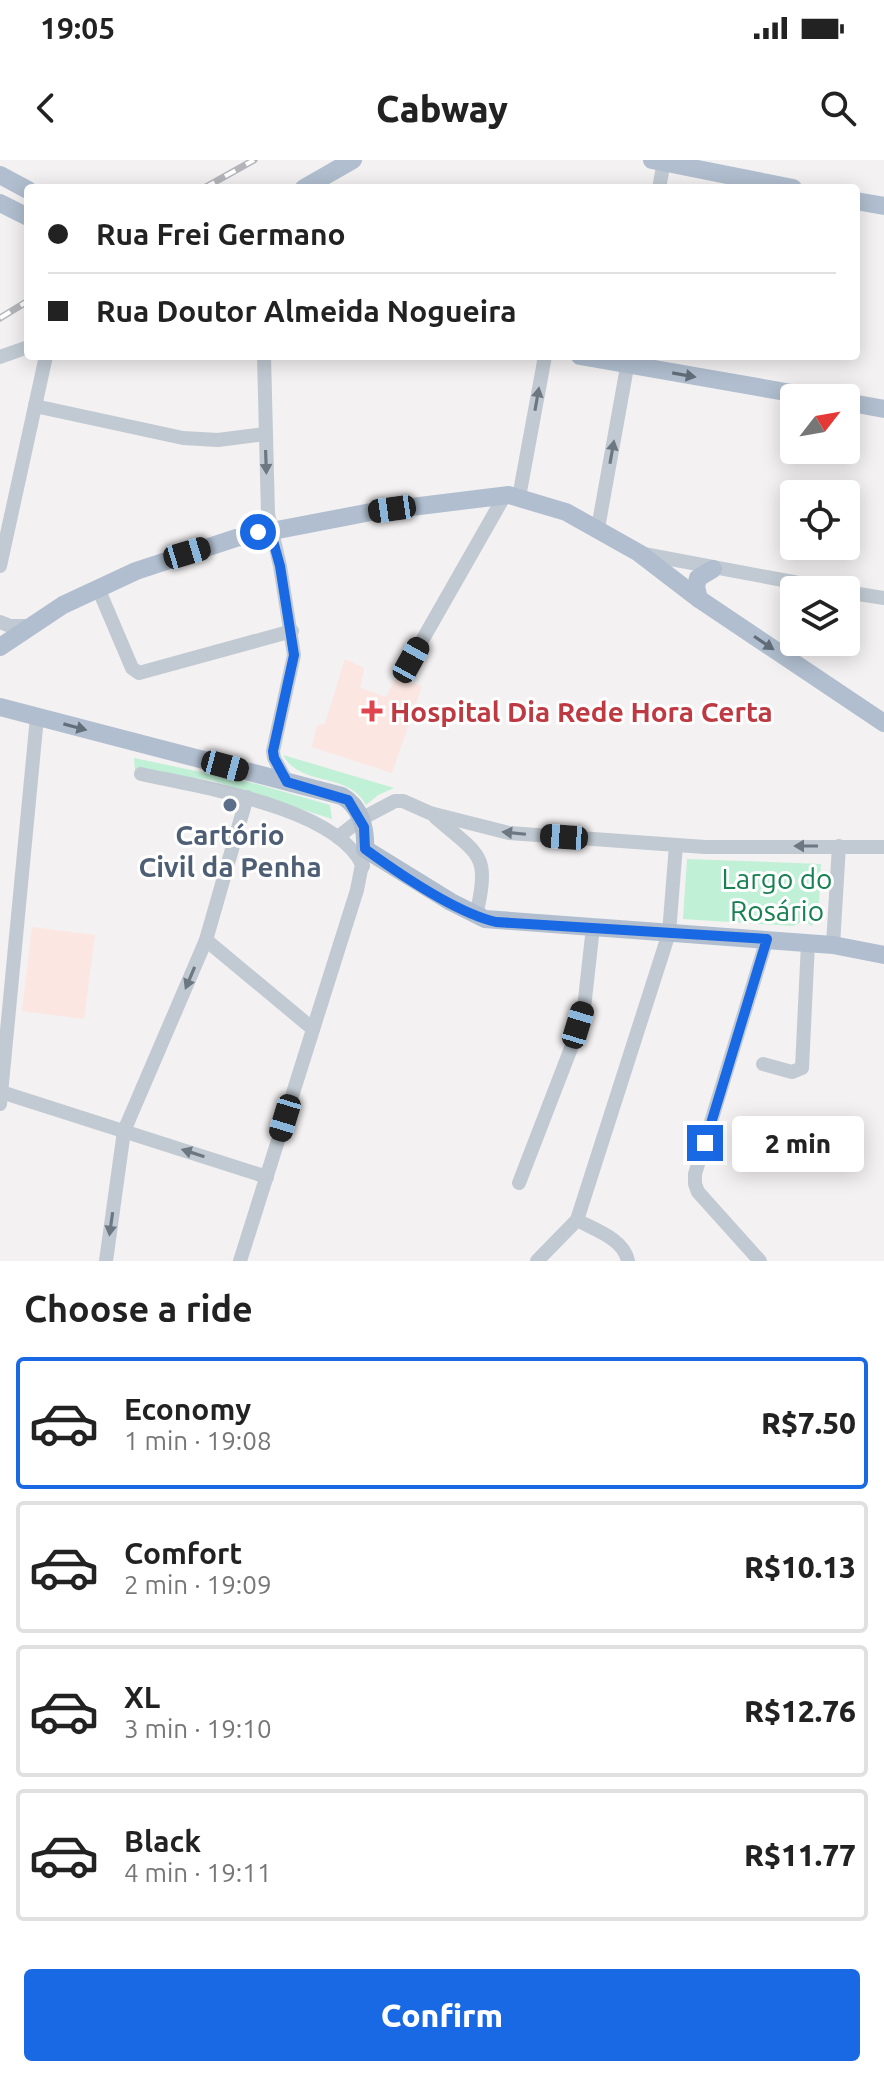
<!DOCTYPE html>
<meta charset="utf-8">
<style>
:root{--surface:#fff;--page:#f6f6f6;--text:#222;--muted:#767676;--line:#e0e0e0;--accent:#1968e4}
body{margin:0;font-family:Ubuntu,sans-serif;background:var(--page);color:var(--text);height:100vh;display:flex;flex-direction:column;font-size:30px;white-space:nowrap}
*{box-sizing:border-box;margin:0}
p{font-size:26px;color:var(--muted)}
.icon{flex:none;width:44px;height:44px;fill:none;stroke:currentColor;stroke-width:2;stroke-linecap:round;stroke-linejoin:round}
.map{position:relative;height:1101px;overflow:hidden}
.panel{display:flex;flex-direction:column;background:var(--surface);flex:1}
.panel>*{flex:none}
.banner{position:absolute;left:24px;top:24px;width:836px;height:176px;border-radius:8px;box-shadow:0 4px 20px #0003;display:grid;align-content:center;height:176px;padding:0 24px;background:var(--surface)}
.needle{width:52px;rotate:59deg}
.buttons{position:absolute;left:780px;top:224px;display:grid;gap:16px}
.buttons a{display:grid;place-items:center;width:80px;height:80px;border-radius:8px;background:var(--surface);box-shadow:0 4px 20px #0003;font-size:40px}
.end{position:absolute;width:36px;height:36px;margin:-18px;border:10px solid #1968e4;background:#fff;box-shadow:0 0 0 4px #fff}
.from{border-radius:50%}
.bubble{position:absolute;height:56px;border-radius:8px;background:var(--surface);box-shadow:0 4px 20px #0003;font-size:26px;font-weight:800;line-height:56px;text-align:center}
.car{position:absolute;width:24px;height:48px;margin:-24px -12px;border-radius:10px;box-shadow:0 0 6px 2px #0007;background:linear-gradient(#222 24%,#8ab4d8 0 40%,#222 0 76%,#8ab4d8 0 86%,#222 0)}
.banner b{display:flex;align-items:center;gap:28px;height:76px;font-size:30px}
.banner b+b{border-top:2px solid var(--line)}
.banner i{width:20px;height:20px;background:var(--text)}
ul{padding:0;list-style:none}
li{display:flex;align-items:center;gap:24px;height:132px;margin:0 16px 12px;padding:0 8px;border:4px solid var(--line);border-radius:8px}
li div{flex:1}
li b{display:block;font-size:30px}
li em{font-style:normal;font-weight:800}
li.on{border-color:var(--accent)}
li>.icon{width:72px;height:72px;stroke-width:1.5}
h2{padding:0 24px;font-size:36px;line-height:96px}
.button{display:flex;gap:16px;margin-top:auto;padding:16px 24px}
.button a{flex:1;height:92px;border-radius:8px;background:var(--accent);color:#fff;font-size:32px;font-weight:800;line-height:92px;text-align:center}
.status{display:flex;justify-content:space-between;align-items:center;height:56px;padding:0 40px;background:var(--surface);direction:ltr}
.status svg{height:22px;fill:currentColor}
header{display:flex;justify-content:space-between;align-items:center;height:104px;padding:0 24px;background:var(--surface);font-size:36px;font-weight:800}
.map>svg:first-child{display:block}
.medical{fill:#fbe6e2}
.green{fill:#c0f0d5}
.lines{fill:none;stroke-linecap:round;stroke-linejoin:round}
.minor{stroke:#c1cad2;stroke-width:14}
.major{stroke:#b0becf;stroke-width:18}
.rail-casing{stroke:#b3b5bb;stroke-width:7}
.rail{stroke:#fff;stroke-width:4;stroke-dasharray:12;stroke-linecap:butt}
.oneway{fill:#626e7a}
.oneway2{fill:#6c7781}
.route{stroke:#1968e4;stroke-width:10}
.health-dot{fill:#e0444e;stroke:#fff;stroke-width:3}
.service-dot{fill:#5c6f8a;stroke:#fff;stroke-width:3}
.labels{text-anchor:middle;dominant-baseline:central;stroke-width:6;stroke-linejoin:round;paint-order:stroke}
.health-label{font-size:28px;font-weight:bold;fill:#be3a42;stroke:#fff;text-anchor:start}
.service-label{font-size:28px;font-weight:bold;fill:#4e5e75;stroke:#fff}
.park-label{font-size:28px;fill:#178151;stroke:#fff}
</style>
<div class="status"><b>19:05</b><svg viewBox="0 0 49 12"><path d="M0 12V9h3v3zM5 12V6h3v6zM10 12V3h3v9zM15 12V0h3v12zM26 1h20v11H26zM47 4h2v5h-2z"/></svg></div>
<header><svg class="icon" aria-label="back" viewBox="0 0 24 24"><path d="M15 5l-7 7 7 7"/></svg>Cabway<svg class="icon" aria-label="search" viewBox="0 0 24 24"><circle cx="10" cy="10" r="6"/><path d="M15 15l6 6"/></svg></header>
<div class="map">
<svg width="884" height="1101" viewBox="0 0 884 1101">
<rect width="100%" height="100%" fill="#f3f1f1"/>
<g class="medical">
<path d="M345 499 364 508 360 528 386 537 396 518 422 526 392 613 312 587 317 565 325 564Z"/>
<path d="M32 767 95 775 84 859 22 851Z"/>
</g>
<g class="green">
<path d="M283 595 394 628 378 635 366 645C349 611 301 628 283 595Z"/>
<path d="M134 598 253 623 330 645 332 659 210 620 135 610Z"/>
<path d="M687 699 821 704 819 745 810 756 815 763 811 766 805 760 793 766 683 759Z"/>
</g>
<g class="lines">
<g class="minor">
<path d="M659 28 664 2"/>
<path d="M264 196 268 354 280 406 294 495 273 591 274 598 287 622"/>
<path d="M0 197 28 187"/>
<path d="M35 246 183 278 218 280 265 274"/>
<path d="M519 337 545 196"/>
<path d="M598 368 629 196"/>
<path d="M644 394 836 430"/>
<path d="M0 406 46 196"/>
<path d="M98 428 132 508 139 513 292 471"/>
<path d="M846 432 884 438"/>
<path d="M0 462 10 466H28"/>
<path d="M411 500 505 335"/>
<path d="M141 614C199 627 336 647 363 706"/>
<path d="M435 657C481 697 490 693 476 756"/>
<path d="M338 677 361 659 395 641H403L430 653 509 673 705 687H884"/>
<path d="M206 780 313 869"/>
<path d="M833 785 839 686"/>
<path d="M763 904 792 912 802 908 808 783"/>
<path d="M1 932 267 1017"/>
<path d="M0 944 37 557"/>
<path d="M519 1023 573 883 584 848 593 767"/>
<path d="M577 1060C595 1070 624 1079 628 1101"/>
<path d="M106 1101 124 971 206 780 247 637"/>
<path d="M240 1101 357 730 365 689"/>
<path d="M537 1101 577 1060 669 773 676 685"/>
<path d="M760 1101 698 1032 695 1024V1014L767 779"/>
</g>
<g class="major">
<path d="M652 0 793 28"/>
<path d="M0 15 28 30"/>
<path d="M304 28 353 0"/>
<path d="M856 41 884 46"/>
<path d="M0 43 28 57"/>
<path d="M580 196 820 238"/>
<path d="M846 242 884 249"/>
<path d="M699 439 696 427 698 418 713 409"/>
<path d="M0 487 63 445 136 411 236 378 371 352 509 335 566 352 639 393 699 439 884 563"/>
<path d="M0 547 342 636C361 647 366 669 365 689L451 742 485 759 833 785 884 795"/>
</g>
<g class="rail-casing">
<g id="rail">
<path d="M204 28 254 0"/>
<path d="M0 158 28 141"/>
</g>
</g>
<use href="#rail" class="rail"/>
</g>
<defs><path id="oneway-solid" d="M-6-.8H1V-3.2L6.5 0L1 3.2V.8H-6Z" transform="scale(2)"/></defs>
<g class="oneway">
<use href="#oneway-solid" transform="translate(684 215) rotate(10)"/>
<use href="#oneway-solid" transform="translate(764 483) rotate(34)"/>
<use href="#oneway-solid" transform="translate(75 567) rotate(15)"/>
</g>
<g class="oneway2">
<use href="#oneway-solid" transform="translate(537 239) rotate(-80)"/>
<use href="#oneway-solid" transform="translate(612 292) rotate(-80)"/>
<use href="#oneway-solid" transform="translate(266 302) rotate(88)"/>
<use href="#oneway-solid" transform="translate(514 673) rotate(-174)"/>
<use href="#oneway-solid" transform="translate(806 686) rotate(180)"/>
<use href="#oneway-solid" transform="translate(190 818) rotate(113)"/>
<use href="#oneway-solid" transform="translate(193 993) rotate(-162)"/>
<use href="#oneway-solid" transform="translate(111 1064) rotate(98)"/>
</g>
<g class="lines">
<path class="route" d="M258 372 270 370 280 406 294 495 273 591 274 598 287 622 348 640 364 667 365 689C398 713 457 753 496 762L767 779 705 983"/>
</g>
<path class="health-dot" d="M368 539h8v8h8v8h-8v8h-8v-8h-8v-8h8z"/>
<circle class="service-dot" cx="230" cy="645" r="8"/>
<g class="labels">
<g class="health-label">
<text x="390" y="551">Hospital Dia Rede Hora Certa</text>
</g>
<g class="service-label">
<text x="230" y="674">Cartório<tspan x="230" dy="32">Civil da Penha</tspan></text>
</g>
<g class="park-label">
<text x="777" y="718">Largo do<tspan x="777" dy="32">Rosário</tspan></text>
</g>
</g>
</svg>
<div class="buttons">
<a><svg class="needle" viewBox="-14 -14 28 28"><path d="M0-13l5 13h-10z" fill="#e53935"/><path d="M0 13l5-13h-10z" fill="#767676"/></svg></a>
<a><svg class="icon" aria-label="locate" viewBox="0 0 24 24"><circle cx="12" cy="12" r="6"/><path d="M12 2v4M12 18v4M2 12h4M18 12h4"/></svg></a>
<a><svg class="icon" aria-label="layers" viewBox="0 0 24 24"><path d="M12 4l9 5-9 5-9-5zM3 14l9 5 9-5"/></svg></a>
</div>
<i class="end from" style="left:258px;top:372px"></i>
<i class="end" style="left:705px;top:983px"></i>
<div class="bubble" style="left:732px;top:956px;width:132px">2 min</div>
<i class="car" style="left:392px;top:349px;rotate:262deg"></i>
<i class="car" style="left:187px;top:393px;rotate:73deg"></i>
<i class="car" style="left:411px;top:500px;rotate:29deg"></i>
<i class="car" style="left:225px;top:606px;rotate:105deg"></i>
<i class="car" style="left:564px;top:677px;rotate:274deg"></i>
<i class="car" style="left:578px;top:865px;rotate:17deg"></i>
<i class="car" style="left:285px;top:958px;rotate:197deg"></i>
<div class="banner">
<b><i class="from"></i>Rua Frei Germano</b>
<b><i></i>Rua Doutor Almeida Nogueira</b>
</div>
</div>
<section class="panel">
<h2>Choose a ride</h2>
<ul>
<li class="on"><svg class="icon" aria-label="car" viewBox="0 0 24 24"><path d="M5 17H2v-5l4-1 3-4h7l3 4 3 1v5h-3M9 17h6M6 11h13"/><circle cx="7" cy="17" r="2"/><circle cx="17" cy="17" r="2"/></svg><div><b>Economy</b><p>1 min · 19:08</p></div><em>R$7.50</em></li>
<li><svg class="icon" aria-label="car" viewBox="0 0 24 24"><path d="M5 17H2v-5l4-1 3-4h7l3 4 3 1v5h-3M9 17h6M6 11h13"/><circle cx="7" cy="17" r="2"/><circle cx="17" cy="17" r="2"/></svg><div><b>Comfort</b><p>2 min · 19:09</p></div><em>R$10.13</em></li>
<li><svg class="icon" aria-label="car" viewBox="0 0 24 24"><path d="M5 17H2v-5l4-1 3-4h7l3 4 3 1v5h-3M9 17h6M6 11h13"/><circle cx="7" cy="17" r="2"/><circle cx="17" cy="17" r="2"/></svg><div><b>XL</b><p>3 min · 19:10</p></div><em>R$12.76</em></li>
<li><svg class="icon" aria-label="car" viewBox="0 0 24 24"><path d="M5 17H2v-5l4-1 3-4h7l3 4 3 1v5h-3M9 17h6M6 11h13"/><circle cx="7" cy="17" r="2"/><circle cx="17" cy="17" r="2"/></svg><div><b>Black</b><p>4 min · 19:11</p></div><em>R$11.77</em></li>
</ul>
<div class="button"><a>Confirm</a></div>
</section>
